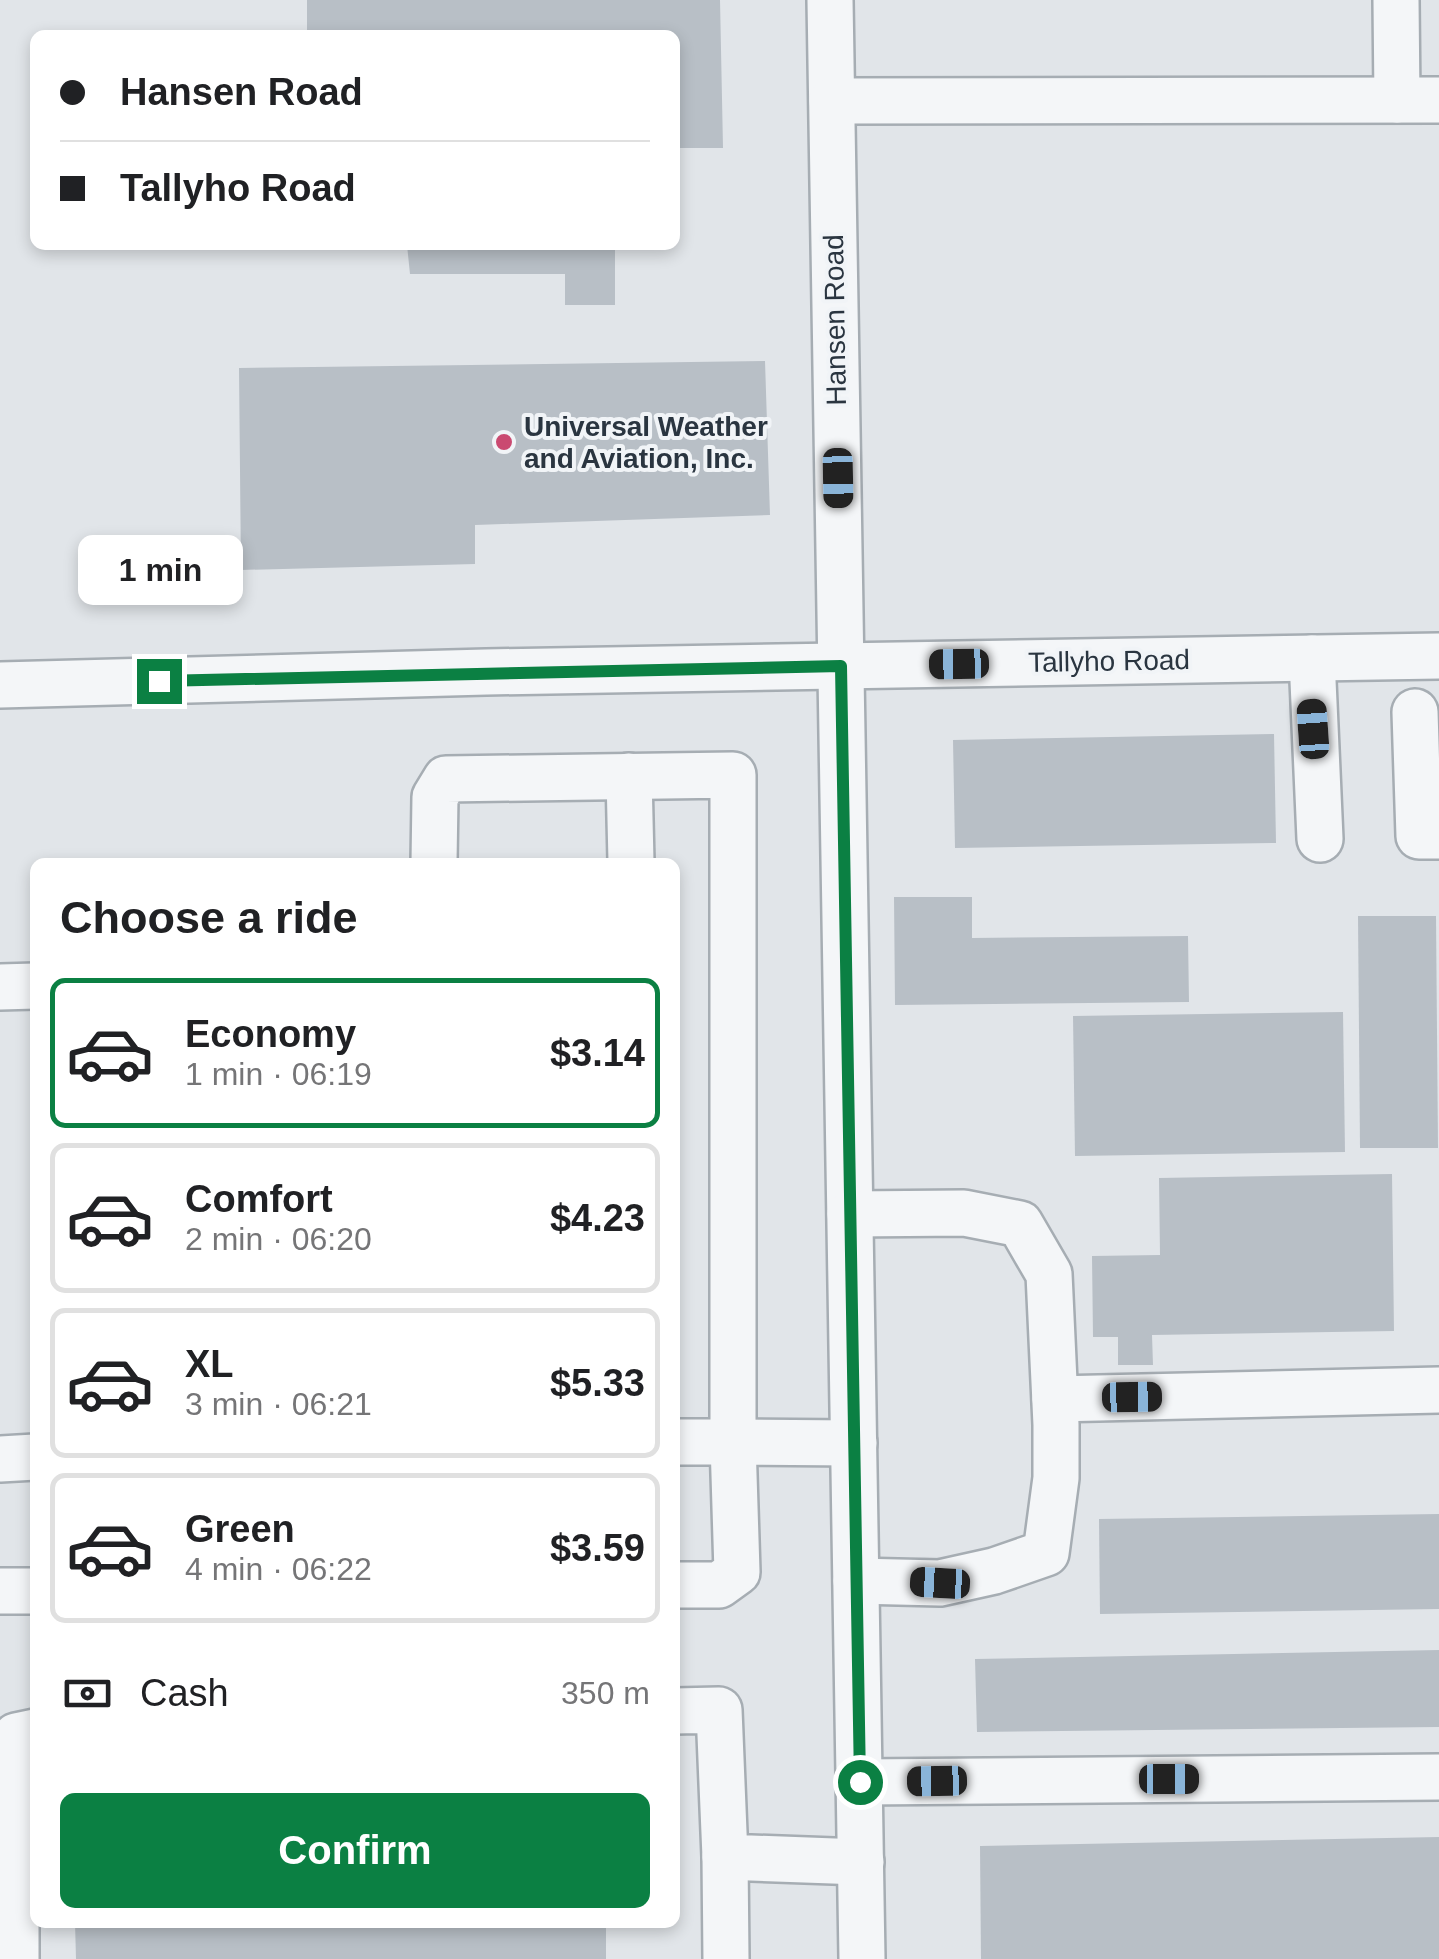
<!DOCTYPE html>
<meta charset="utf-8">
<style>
:root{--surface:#fff;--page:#f6f6f6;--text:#202124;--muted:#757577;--line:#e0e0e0;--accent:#0b8043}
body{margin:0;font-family:Arial,sans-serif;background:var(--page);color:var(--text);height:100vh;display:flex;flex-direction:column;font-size:38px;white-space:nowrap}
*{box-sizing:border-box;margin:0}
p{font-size:32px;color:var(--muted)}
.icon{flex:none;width:55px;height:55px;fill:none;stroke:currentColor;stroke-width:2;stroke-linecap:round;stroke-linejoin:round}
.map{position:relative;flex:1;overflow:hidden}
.panel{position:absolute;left:30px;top:858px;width:650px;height:1070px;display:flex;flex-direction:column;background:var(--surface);border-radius:15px;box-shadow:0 5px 15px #0003}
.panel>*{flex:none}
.hud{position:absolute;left:30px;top:30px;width:650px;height:220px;border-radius:15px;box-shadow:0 5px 15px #0003;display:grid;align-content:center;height:220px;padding:0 30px;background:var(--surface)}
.end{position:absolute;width:45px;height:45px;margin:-22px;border:12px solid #0b8043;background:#fff;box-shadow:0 0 0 5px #fff}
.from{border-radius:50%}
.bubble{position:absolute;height:70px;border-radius:15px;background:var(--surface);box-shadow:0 5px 15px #0003;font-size:32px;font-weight:700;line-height:70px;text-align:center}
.car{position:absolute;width:30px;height:60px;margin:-30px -15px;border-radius:12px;box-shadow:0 0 8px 2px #0007;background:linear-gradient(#222 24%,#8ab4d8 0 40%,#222 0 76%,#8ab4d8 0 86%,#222 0)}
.hud b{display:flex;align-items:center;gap:35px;height:95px;font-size:38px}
.hud b+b{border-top:2px solid var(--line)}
.hud i{width:25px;height:25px;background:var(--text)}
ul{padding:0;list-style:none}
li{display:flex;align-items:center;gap:30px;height:150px;margin:0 20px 15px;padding:0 10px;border:5px solid var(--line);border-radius:15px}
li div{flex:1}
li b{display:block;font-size:38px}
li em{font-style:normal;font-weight:700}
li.active{border-color:var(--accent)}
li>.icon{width:90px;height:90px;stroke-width:1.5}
h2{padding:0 30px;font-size:45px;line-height:120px}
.pay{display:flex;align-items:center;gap:25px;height:110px;padding:0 30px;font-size:38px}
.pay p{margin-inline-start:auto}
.action{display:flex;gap:20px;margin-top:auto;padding:20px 30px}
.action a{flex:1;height:115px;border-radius:15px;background:var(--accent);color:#fff;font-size:40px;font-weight:700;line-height:115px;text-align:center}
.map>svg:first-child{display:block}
.building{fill:#b8bfc6}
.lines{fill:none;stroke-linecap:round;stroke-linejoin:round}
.minor-casing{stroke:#a6adb3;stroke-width:50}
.minor{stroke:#f4f6f8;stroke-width:45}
.route{stroke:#0b8043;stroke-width:12}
.poi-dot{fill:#ca4a71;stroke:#f1f4f7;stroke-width:4}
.labels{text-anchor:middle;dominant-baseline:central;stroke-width:8;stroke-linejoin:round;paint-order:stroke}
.street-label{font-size:28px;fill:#2a3540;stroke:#f1f4f7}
.poi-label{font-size:28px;font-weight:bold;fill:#2a3540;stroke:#f1f4f7;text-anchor:start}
</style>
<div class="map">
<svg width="1439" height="1959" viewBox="0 0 1439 1959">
<rect width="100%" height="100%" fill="#e1e5e9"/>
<g class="building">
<path d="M307 0H720L723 148H675V35H307Z"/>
<path d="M407 245H615V305H565V274H410Z"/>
<path d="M765 361 770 515 475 525V564L241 570 239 368Z"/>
<path d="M1274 734 1276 843 955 848 953 740Z"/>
<path d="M894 897H972V938L1188 936 1189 1002 895 1005Z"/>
<path d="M1358 916H1436L1438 1148H1360Z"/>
<path d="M1343 1012 1345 1152 1075 1156 1073 1016Z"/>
<path d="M1392 1174 1394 1331 1152 1335 1153 1365H1118V1337H1093L1092 1256 1160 1255 1159 1178Z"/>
<path d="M1439 1514V1609L1100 1614 1099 1519Z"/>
<path d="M1439 1650V1727L977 1732 975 1659Z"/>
<path d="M1439 1837V1959H981L980 1846Z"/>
<path d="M75 1922H606V1959H76Z"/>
</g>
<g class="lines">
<g class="minor-casing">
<g id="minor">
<path d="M830 0 862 1959"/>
<path d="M1396 0 1397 100"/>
<path d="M832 101 1439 100"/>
<path d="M1312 658 1320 839"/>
<path d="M0 685 486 672 1439 656"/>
<path d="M1415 712 1419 836H1439"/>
<path d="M629 776 631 862"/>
<path d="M434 862 435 797 446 779 733 775V1442H675"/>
<path d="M0 987 35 986"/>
<path d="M850 1214 964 1213 1020 1224 1049 1274 1056 1425V1478L1046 1553 994 1571 940 1583 856 1581"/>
<path d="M1055 1399 1439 1390"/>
<path d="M0 1459 35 1457"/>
<path d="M675 1585H719L737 1572 733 1442 854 1443"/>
<path d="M0 1591H35"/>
<path d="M675 1711 719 1710 725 1857 861 1862"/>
<path d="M860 1782 1439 1777"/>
<path d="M725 1857 726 1959"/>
<path d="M16 1959V1736L35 1732"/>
</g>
</g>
<use href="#minor" class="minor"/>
</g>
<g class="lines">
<path class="route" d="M159 681 841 666 860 1782"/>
</g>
<circle class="poi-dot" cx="504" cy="442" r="10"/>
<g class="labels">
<g class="street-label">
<text transform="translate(835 320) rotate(-91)">Hansen Road</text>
<text transform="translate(1109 661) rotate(-1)">Tallyho Road</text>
</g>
<g class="poi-label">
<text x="524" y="426">Universal Weather<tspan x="524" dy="32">and Aviation, Inc.</tspan></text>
</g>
</g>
</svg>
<i class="end from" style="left:860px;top:1782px"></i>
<i class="end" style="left:159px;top:681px"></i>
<div class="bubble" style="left:78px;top:535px;width:165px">1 min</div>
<i class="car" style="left:838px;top:478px;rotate:179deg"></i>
<i class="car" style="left:959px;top:664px;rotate:269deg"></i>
<i class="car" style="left:1313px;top:729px;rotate:356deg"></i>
<i class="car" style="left:1132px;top:1397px;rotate:89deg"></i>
<i class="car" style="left:940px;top:1583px;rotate:273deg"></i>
<i class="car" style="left:1169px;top:1779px;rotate:90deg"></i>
<i class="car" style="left:937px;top:1781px;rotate:269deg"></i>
<div class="hud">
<b><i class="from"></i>Hansen Road</b>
<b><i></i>Tallyho Road</b>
</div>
<section class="panel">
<h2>Choose a ride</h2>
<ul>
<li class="active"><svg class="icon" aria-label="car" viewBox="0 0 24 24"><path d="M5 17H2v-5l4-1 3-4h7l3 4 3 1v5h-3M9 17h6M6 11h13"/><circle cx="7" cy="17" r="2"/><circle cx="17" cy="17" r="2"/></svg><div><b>Economy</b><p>1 min · 06:19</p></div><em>$3.14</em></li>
<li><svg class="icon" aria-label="car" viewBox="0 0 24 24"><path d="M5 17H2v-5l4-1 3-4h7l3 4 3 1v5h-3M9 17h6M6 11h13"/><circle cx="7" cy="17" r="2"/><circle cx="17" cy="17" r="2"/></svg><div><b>Comfort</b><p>2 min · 06:20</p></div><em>$4.23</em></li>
<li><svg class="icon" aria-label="car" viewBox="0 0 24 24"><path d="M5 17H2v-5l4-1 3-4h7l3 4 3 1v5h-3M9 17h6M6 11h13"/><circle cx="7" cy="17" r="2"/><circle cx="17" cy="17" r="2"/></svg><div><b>XL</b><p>3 min · 06:21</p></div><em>$5.33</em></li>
<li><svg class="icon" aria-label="car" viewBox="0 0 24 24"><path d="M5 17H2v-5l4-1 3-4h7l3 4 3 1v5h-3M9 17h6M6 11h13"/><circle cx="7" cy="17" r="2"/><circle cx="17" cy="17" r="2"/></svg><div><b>Green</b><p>4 min · 06:22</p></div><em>$3.59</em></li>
</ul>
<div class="pay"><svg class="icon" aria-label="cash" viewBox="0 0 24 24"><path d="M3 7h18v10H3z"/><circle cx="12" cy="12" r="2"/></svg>Cash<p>350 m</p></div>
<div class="action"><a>Confirm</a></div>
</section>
</div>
